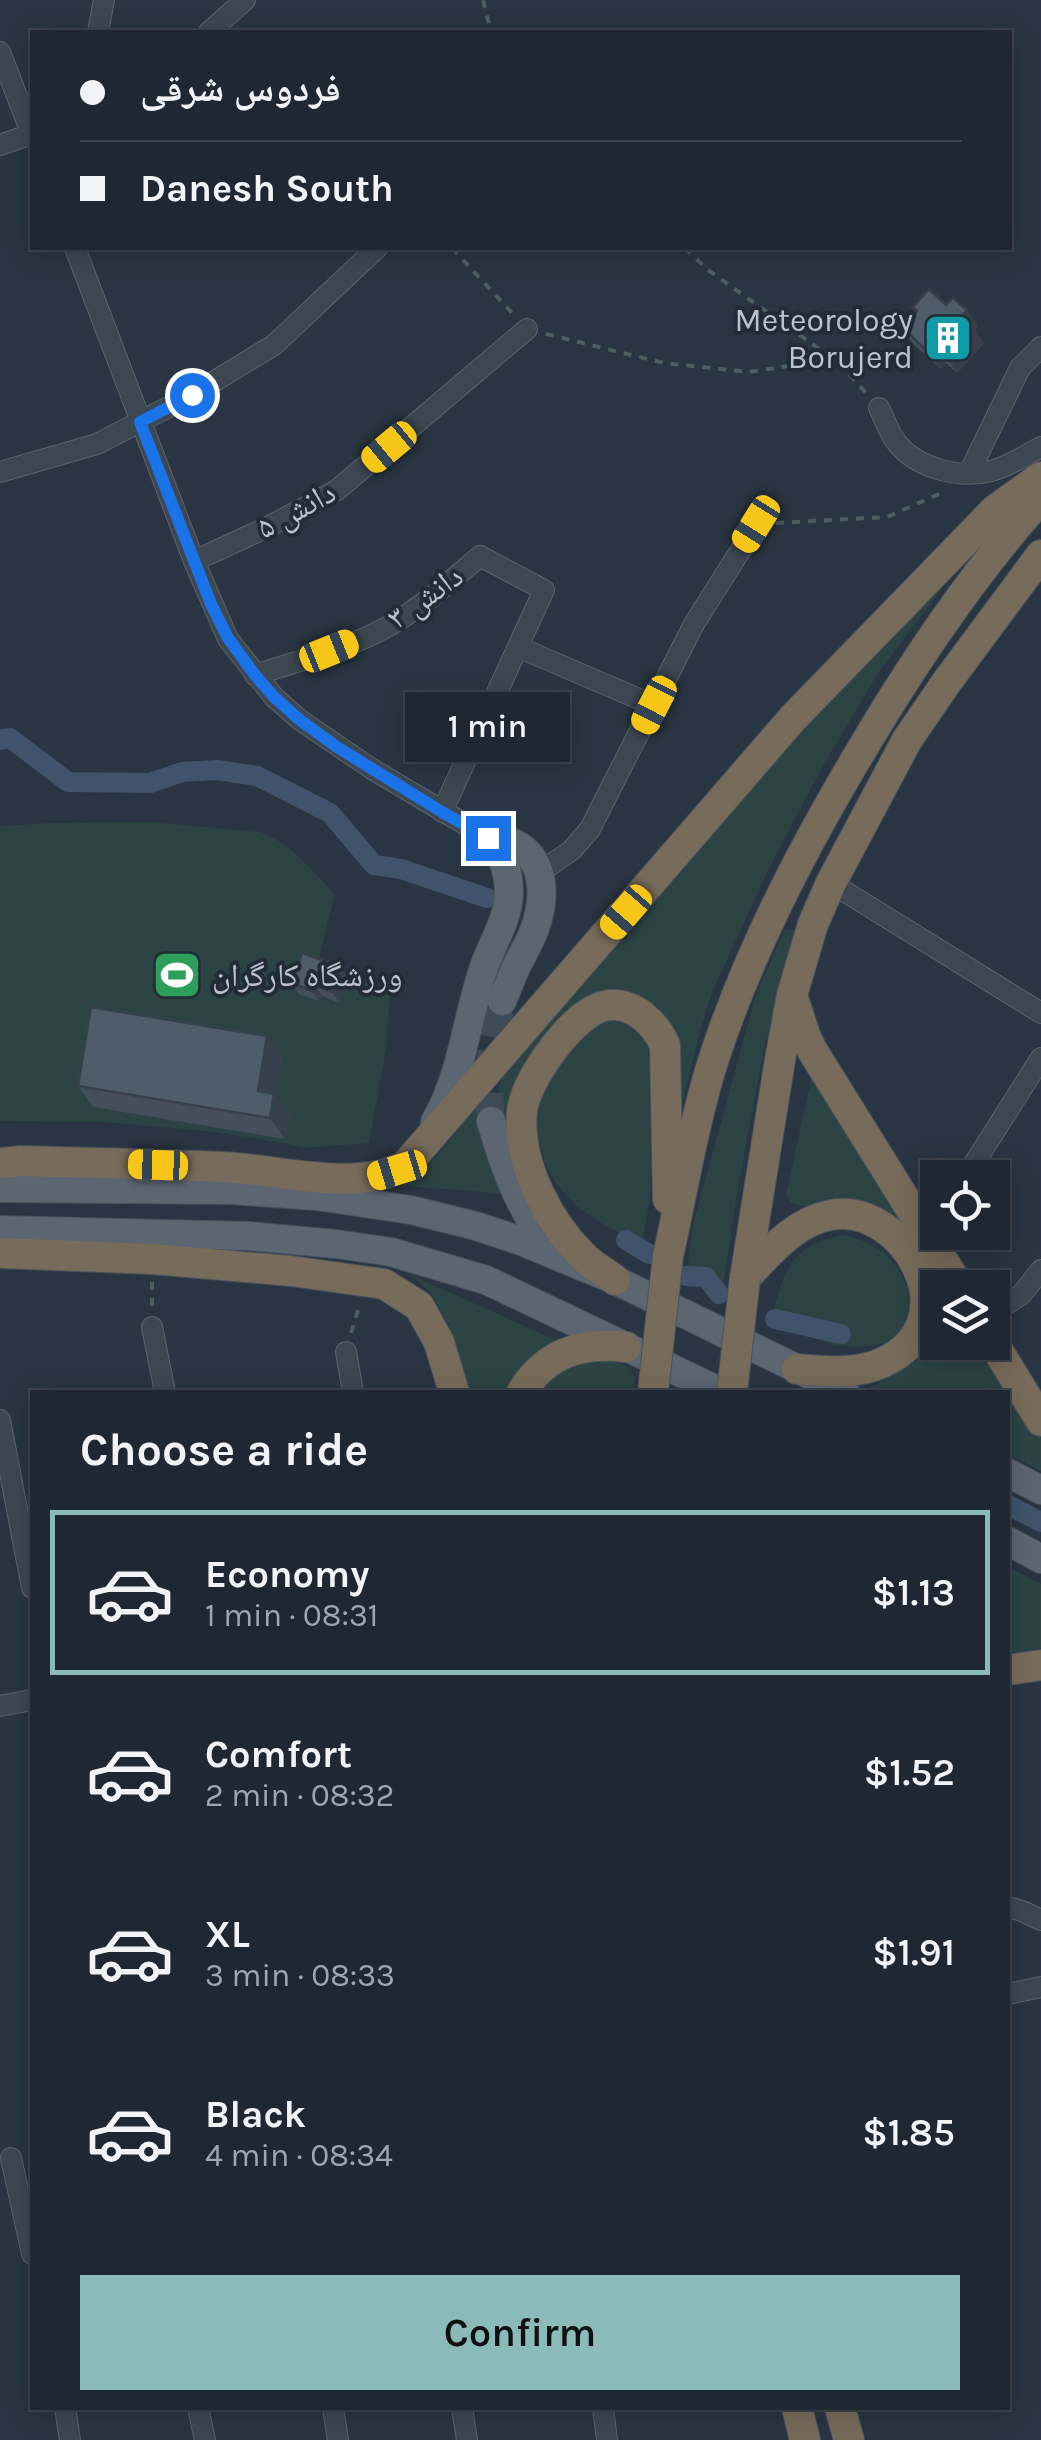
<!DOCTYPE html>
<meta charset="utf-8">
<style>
:root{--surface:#1f2832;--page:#2c343e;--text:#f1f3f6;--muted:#a1a6ac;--line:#3c444d;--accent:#8bbbb9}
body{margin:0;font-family:Karla,"Noto Naskh Arabic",sans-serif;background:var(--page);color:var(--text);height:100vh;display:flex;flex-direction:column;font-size:38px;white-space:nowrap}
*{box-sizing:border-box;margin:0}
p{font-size:32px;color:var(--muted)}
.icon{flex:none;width:55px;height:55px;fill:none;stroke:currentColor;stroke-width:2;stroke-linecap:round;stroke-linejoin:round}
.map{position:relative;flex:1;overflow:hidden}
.side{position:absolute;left:30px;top:1390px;width:980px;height:1020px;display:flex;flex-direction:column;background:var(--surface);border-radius:0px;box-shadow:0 5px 25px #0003,0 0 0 2px var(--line)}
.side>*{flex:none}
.guide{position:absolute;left:30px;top:30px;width:982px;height:220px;border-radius:0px;box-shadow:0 5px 25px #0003,0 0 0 2px var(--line);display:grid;align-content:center;height:220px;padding:0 50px;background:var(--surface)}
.buttons{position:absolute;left:920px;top:1160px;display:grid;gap:20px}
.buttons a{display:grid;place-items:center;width:90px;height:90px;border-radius:0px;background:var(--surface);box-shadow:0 5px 25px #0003,0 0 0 2px var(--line);font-size:50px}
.end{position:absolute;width:45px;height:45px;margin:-22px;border:12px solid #1a73e8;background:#fff;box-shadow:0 0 0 5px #fff}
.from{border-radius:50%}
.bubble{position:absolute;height:70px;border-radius:0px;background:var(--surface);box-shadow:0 5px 25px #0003,0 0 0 2px var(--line);font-size:32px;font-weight:600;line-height:70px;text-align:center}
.car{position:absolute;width:30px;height:60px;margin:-30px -15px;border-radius:12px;box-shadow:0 0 8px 2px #0007;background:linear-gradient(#f5c518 24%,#345 0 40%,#f5c518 0 76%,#345 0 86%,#f5c518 0)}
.guide b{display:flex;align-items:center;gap:35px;height:95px;font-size:38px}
.guide b+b{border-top:2px solid var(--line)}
.guide i{width:25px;height:25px;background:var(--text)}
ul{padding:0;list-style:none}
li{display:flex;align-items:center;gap:30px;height:165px;margin:0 20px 15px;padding:0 30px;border:5px solid transparent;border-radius:0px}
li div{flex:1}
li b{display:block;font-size:38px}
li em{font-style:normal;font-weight:600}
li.on{border-color:var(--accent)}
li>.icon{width:90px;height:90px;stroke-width:1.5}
h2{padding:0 50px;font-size:45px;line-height:120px}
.action{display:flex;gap:20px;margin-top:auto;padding:20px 50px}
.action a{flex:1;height:115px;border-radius:0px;background:var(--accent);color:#111;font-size:40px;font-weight:600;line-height:115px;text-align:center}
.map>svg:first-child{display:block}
.green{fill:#2c4344}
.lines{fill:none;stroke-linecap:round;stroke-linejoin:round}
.canal{stroke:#40536a;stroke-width:20}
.major-tunnel{stroke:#3f4a57;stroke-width:28;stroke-dasharray:28 14;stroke-linecap:butt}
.minor-casing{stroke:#5b656f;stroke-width:22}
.major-casing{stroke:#47505b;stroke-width:30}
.highway-casing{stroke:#48525c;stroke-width:32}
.path{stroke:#4b6061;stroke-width:4;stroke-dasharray:8 8;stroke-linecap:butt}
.minor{stroke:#3d4752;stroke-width:20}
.major{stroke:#5b6671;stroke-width:28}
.highway{stroke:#776b5b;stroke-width:30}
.highway-bridge-casing{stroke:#48525c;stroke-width:32;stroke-linecap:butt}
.highway-bridge{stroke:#776b5b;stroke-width:30}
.wall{fill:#444f5b}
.shaded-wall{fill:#37404a}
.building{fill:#4f5c6a;stroke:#37404a;stroke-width:2.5}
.route{stroke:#1a73e8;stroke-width:12}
.labels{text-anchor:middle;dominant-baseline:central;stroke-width:8;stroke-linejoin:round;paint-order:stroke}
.poi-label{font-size:32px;fill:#bac2cb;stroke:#222c37;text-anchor:end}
.street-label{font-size:32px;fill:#bac2cb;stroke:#222c37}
</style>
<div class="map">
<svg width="1041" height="2440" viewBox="0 0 1041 2440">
<rect width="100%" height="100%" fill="#293542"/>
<g class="green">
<path d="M939 584 943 587 878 673 815 780 769 869 713 990 701 1027 682 1104 668 1021 656 1005 637 997 560 1019 527 1058 511 1100 506 1151C498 1112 491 1097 509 1059L751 782Z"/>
<path d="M151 822 260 832C292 844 312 871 335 894L318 962 390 987 386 1050 369 1143 302 1148 285 1143 215 1132 104 1122 0 1121V826L51 823Z"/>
<path d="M785 929 800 931 765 1044 736 1199 723 1287 707 1269 687 1270 694 1221 755 998Z"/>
<path d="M618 1017 648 1038C656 1069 654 1101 653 1133 652 1171 651 1208 641 1244 610 1228 582 1215 560 1188 538 1161 528 1110 546 1079 550 1070 558 1062 564 1054 570 1046 576 1036 583 1030 591 1022 608 1020 618 1017Z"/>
<path d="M812 1075 948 1287H940C929 1255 904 1210 867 1202 844 1198 818 1210 797 1205 790 1203 790 1202 786 1195Z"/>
<path d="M476 1107C477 1140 490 1167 505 1195 459 1188 413 1188 366 1182L422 1166 438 1155Z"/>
<path d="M842 1235C879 1241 910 1269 909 1307 909 1313 908 1323 904 1329 899 1338 889 1342 879 1344 839 1353 803 1338 773 1312 787 1265 791 1247 842 1235Z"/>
<path d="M411 1275 560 1342 512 1392H470L450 1327 431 1293Z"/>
<path d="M938 1343H982L1041 1439V1471L1008 1454V1392H880L870 1388 918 1360Z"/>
<path d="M601 1356 624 1365 634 1375 633 1392H538L543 1385 576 1361Z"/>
<path d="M1008 1567 1041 1584V1648L1008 1654Z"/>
</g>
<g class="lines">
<g class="canal">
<path d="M0 740 10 738 68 782 150 783 182 772 218 770 257 776 330 813 374 865 401 869 487 898"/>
<path d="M626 1240 649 1254"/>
<path d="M686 1276 706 1277 719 1294"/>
<path d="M775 1319 841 1334"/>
<path d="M1008 1505 1041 1522"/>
</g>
<path class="major-tunnel" d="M491 1121C487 1074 491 1047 502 1001"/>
<g class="minor-casing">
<g id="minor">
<path d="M98 32 104 0"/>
<path d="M209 32 245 0"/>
<path d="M0 52 32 135"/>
<path d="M0 145 32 134"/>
<path d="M75 248 194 561 228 639 274 697 300 720 372 769 488 838"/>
<path d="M879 408C885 419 889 434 897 443 918 469 960 479 991 471 1008 467 1025 455 1041 447"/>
<path d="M0 472 97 444 192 395 274 345 377 248"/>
<path d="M969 473 1020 368 1041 347"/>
<path d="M194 561 270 526 337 490 527 329"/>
<path d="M518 647 653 705"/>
<path d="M255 675C297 661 348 649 387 627 421 608 451 581 480 556L544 590 442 812"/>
<path d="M539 873 572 850 590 829 694 624 757 524"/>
<path d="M831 883 1041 1013"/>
<path d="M965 1178 1041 1058"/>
<path d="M992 1313 1021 1295 1041 1270"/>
<path d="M152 1327 165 1392"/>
<path d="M346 1352 353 1392"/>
<path d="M0 1420 32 1588"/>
<path d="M0 1706 32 1700"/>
<path d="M1008 1907 1022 1911 1041 1920"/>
<path d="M1008 1994 1041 1987"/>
<path d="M11 2158 32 2254"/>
<path d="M65 2408 70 2440"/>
<path d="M198 2408 205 2440"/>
<path d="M333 2408 338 2440"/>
<path d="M462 2408 467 2440"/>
<path d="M603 2408 607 2440"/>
</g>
</g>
<g class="major-casing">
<g id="major">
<path d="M488 838C538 840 549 879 537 922 533 937 524 951 517 965 512 976 507 989 502 1001"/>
<path d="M491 1121C506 1174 520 1208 552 1252"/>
<path d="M435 1122C463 1073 466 1020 484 967 492 944 508 919 509 894 509 871 503 855 488 838"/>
<path d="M0 1188 230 1190 317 1196 411 1210 476 1226 521 1241 615 1280 845 1392"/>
<path d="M0 1230 249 1236 336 1244 391 1252 486 1280 721 1392"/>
<path d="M1008 1473 1041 1490"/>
<path d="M1008 1541 1041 1559"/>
</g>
</g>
<g class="highway-casing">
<g id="highway">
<path d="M794 1001 805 1035 812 1050 960 1288"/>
<path d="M0 1163 21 1161C88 1163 155 1164 222 1167 278 1169 352 1193 405 1166L793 718 995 510 1041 477"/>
<path d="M0 1253 152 1259 291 1271 384 1284 419 1306 439 1342 454 1392"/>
<path d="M668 1256C683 1189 694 1120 715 1055 749 953 798 858 852 766 907 672 968 579 1041 498"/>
<path d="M745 1278 780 1060 792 995 813 924 831 883 907 740 946 683 1041 555"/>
<path d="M745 1278C769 1253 795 1221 831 1215 904 1201 978 1328 874 1366 850 1374 822 1371 797 1369"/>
<path d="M615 1280C605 1272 593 1266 584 1257 548 1222 517 1163 522 1111 526 1080 568 1021 598 1008 628 996 654 1021 665 1045L668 1199"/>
<path d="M992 1341 1041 1421"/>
<path d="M522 1392C546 1352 582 1342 626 1347"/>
<path d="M1008 1670 1041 1665"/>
<path d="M797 2408 805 2440"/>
<path d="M840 2408 849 2440"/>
</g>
</g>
<g class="path">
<path d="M483 0 491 32"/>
<path d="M452 248 513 314"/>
<path d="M685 248 708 270 839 363 866 393"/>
<path d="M546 334 664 363 749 372 833 359"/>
<path d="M776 523 887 517 946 491"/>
<path d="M152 1282V1307"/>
<path d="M351 1333 360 1304"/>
</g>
<use href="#minor" class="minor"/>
<use href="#major" class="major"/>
<use href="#highway" class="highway"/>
<g class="highway-bridge-casing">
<g id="highway-bridge">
<path d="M653 1392 668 1256"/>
<path d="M732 1392 745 1278"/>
</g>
</g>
<use href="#highway-bridge" class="highway-bridge"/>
</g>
<g class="wall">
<path d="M946 305 967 310 978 326 975 330 984 343 957 373 946 363 941 369 913 344 902 327 916 312 913 307Z"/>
<path d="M341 967 348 978 340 1003 322 996 319 1001 299 994 292 983Z"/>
<path d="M282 1057 276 1096 289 1115 285 1139 93 1107 78 1086Z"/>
</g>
<g class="shaded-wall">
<path d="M967 310 978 326 975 330 984 343 957 373 946 357 961 317Z"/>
<path d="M935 347 946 363 941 369 929 353Z"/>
<path d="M341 967 348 978 340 1003 332 992Z"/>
<path d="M314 985 322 996 319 1001 312 991Z"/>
<path d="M267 1036 282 1057 276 1096 289 1115 285 1139 270 1118 258 1091Z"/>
</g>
<g class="building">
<path d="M929 289 946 305 953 298 967 310 961 317 973 327 946 357 935 347 929 353 902 327 917 311 913 307Z"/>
<path d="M302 953 341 967 332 992 314 985 312 991 292 983Z"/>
<path d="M91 1007 267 1036 258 1091 274 1094 270 1118 78 1086Z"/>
</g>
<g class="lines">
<path class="route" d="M192 395 140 422 211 604 228 638 255 675 274 697 300 720 337 747 442 812 488 838"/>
</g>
<defs>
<g id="building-square" transform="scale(2.5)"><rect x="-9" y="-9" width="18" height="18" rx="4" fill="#0f9aa8" stroke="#222c37"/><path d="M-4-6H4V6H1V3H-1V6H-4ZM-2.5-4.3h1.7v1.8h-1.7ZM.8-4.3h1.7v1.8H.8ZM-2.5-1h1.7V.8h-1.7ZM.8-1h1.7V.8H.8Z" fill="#fff"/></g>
<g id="stadium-square" transform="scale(2.5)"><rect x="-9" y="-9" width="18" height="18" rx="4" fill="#2e9e5b" stroke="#222c37"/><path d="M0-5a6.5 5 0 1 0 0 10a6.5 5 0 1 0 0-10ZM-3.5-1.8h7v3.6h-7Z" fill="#fff"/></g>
</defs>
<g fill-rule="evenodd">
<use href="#building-square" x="948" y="338"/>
<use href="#stadium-square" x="177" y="975"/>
</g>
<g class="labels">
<g class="poi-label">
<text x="913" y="320">Meteorology<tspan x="913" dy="37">Borujerd</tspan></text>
<text x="212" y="975" text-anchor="start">ورزشگاه کارگران</text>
</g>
<g class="street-label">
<text transform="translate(296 510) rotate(-29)">دانش ۵</text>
<text transform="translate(425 597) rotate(-36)">دانش ۳</text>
</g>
</g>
</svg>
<div class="buttons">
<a><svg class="icon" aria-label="locate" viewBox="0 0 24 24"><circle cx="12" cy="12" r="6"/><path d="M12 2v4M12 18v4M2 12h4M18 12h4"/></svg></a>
<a><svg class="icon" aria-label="layers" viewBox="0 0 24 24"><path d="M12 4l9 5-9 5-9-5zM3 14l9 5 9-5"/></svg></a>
</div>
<i class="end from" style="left:192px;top:395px"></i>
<i class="end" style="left:488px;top:838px"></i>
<div class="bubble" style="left:405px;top:692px;width:165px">1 min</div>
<i class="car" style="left:389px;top:447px;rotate:230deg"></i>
<i class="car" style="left:756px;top:524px;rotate:212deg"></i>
<i class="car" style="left:329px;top:651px;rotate:68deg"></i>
<i class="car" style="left:654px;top:705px;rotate:207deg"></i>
<i class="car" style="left:626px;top:912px;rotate:221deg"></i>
<i class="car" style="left:158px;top:1165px;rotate:272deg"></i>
<i class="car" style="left:397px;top:1170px;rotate:253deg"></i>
<div class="guide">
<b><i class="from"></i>فردوس شرقی</b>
<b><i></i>Danesh South</b>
</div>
<section class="side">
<h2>Choose a ride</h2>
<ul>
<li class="on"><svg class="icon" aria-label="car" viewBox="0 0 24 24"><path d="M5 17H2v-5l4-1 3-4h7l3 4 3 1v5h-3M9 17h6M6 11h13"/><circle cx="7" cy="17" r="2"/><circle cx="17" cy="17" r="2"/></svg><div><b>Economy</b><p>1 min · 08:31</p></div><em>$1.13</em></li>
<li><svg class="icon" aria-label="car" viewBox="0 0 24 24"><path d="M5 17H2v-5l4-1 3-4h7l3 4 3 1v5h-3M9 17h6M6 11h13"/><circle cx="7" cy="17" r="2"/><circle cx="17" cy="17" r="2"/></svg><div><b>Comfort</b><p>2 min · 08:32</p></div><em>$1.52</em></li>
<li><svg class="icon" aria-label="car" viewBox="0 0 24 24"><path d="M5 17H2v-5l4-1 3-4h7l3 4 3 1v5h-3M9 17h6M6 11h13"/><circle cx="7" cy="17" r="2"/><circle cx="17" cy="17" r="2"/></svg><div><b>XL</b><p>3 min · 08:33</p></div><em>$1.91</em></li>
<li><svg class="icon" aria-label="car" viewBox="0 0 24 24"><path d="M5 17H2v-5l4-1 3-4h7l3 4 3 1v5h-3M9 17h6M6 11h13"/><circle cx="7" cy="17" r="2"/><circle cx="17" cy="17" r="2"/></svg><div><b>Black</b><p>4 min · 08:34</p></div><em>$1.85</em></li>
</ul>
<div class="action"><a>Confirm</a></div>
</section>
</div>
